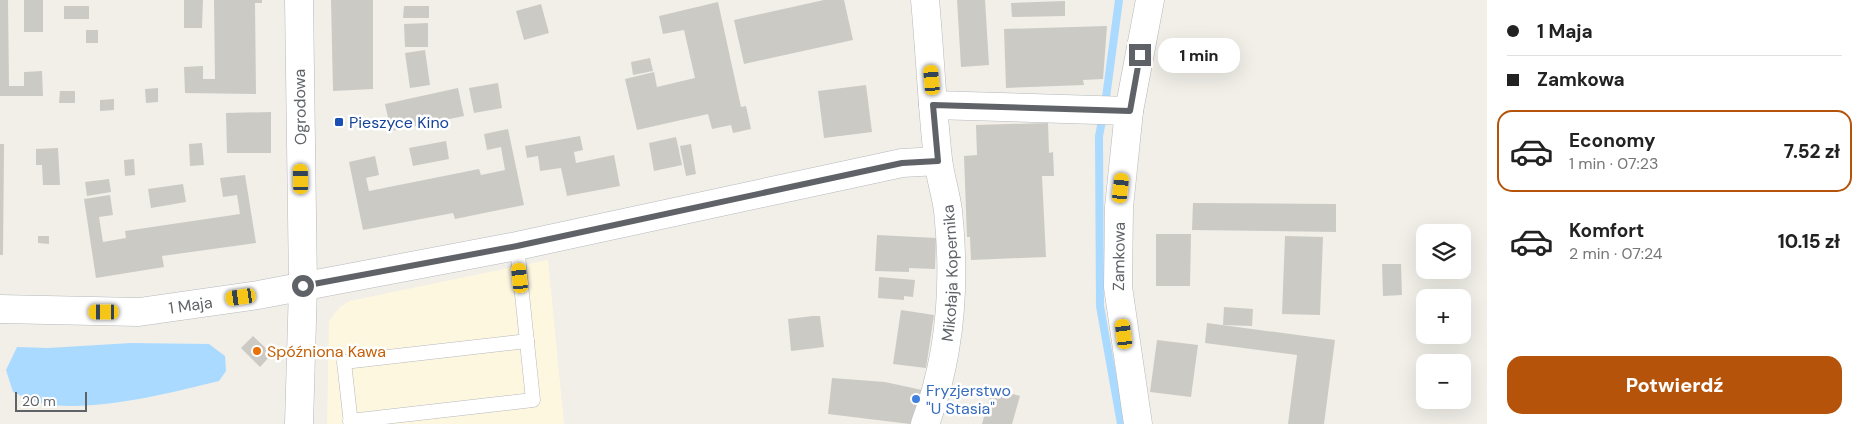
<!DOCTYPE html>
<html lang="pl">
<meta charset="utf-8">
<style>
:root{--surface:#fff;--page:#f2f2f2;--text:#222;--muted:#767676;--line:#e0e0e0;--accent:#b45309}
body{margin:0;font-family:"DM Sans",sans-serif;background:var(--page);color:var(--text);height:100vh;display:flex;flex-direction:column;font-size:19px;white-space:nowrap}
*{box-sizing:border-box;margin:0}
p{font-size:16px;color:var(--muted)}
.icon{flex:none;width:28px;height:28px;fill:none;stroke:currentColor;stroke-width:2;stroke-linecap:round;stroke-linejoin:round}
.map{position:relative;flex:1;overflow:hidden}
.details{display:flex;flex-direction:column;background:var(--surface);width:375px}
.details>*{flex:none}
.guide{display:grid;align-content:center;height:110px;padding:0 20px;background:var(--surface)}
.controls{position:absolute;left:1416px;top:224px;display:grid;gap:10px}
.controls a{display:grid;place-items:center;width:55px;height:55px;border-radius:10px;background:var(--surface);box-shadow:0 5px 20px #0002;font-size:25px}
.scale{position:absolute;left:15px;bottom:12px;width:72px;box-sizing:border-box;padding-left:5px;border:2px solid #5f6368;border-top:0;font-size:14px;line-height:18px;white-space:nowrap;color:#5f6368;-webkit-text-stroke:4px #fff;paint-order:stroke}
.end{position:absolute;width:22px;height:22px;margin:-11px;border:6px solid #5f6368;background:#fff;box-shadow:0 0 0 2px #fff}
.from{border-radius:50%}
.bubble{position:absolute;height:35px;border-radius:15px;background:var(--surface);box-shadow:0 5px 20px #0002;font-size:16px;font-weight:800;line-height:35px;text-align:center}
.car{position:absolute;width:15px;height:30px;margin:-15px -8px;border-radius:6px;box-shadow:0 0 4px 1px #0007;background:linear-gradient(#f5c518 24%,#345 0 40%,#f5c518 0 76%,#345 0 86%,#f5c518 0)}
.guide b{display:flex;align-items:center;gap:18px;height:48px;font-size:19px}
.guide b+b{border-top:1px solid var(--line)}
.guide i{width:12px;height:12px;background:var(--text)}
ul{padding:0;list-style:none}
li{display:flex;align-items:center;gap:15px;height:82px;margin:0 10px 8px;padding:0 10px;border:2px solid transparent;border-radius:15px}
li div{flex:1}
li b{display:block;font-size:19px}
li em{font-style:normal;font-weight:800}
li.selected{border-color:var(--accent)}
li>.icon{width:45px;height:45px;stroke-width:1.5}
.button{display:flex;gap:10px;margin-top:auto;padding:10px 20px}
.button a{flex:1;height:58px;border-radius:15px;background:var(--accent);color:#fff;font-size:20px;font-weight:800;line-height:58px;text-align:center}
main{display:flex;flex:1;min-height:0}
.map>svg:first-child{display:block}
.commercial{fill:#fef7e0}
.water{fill:#aadaff}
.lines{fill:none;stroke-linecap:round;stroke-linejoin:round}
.stream{stroke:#aadaff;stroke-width:8}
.building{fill:#cccac5}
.service-casing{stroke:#b5b8bc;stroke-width:15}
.minor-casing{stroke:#b5b8bc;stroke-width:29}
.tertiary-casing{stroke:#b5b8bc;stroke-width:29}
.service{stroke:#fff;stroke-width:14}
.minor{stroke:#fff;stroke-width:28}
.tertiary{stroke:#fff;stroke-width:28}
.route{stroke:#5f6368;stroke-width:6}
.transit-dot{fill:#1a4fb4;stroke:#fff;stroke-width:2}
.food-dot{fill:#e8710a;stroke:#fff;stroke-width:2}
.shop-dot{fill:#3f7fe0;stroke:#fff;stroke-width:2}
.labels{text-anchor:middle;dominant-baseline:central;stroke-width:5;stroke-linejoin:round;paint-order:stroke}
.street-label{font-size:16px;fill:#5f6368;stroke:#fff}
.transit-label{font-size:16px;fill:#164399;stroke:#fff;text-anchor:start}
.food-label{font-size:16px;fill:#c56008;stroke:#fff;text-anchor:start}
.shop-label{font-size:16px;fill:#366cbe;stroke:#fff;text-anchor:start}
</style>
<main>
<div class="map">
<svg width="1487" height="424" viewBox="0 0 1487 424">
<rect width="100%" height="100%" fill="#f1efe8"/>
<path class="commercial" d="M548 260 564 424H327L329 321 340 307 350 301Z"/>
<path class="water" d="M131 343 209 344 225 356 226 371 219 381C170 393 103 410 53 405 39 404 26 398 13 392L6 370 17 347 48 348Z"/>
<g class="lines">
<g class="stream">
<path d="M1105 105 1119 0"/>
<path d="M1103 116 1099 136 1100 306 1121 424"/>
</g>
</g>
<g class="building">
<path d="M0 0H8L9 86H24V72L42 71 43 96H0Z"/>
<rect x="24" y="0" width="19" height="32"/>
<path d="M184 0H203L202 28H184Z"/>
<path d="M214 0H262V3H255L256 94 185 93 184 67 203 66V79H215Z"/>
<path d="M331 0H373V89L333 91Z"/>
<path d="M824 0H844L853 40 744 64 734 20Z"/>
<path d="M957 0H985L989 65 961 67Z"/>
<path d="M1065 1V16L1012 17 1011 3Z"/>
<path d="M718 2 741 107 746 106 751 129 733 133 731 125 712 129 708 114 637 130 625 79 654 72 657 87 695 78 684 30 663 34 659 16Z"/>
<path d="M541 4 549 33 524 40 516 11Z"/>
<rect x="64" y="6" width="25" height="13"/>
<path d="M404 6H429V18H403Z"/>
<path d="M428 23V47H405L404 24Z"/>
<path d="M1107 26 1103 79 1083 80 1084 85 1006 88 1004 29Z"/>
<rect x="86" y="30" width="12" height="13"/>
<path d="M425 50 430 85 410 88 405 53Z"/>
<path d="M650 58 653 71 633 75 631 62Z"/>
<path d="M498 83 502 108 474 113 469 88Z"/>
<path d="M866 85 872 132 824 138 818 91Z"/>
<path d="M158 88V102L146 103 145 89Z"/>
<path d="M458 88 464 116 391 131 385 104Z"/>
<path d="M60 91H75V103H59Z"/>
<path d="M114 99V110L100 111V100Z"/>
<path d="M271 112V153H227L226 113Z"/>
<path d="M1048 123 1049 153 1053 152 1054 176H1042L1046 257 971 260 970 237H967L964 156 977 155 976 125Z"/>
<path d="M508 129 524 205 455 219 453 213 363 230 349 162 375 156 379 175 366 178 369 191 479 169 481 175 505 170 501 147 487 150 484 134Z"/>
<path d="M580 136 583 150 574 152 576 163 614 155 620 186 567 196 561 168 540 171 538 156 527 158 525 146Z"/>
<path d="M676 137 682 165 654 171 649 143Z"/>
<path d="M446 141 449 159 413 166 409 148Z"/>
<path d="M202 143 204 165 190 166 189 144Z"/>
<path d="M0 144H4L3 255H0Z"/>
<path d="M691 144 696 174 686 176 680 146Z"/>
<path d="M58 148 60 185H43L42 165H36V149Z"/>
<path d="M134 159 135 175 125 176 124 160Z"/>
<path d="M245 175 256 243 162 256 164 267 96 278 84 199 110 195 113 215 99 217 103 242 126 238 125 231 240 214 237 195 223 197 220 178Z"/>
<path d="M109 179 111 192 87 196 85 182Z"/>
<path d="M183 184 186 202 151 208 148 189Z"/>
<path d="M1193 203 1336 204V232L1192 230Z"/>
<path d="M1156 234H1191L1190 286H1156Z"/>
<path d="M877 235 936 238 935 269 909 268V272L875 271Z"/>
<path d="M38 236H49V244L38 243Z"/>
<path d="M1285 236 1323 237 1320 315 1282 314Z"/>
<path d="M1382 264H1401L1402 295 1383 296Z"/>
<path d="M879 277 915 280 913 297 904 296V300L878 298Z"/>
<path d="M1224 307 1253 309 1252 326 1223 325Z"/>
<path d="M901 310 934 315 926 368 893 364Z"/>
<path d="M813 316H820L824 347 791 351 788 319Z"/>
<path d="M1207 323 1335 340 1324 424H1288L1297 355 1205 343Z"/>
<path d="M253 336 272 354 260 367 241 348Z"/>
<path d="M1157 340 1198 345 1191 397 1150 392Z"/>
<path d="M832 378 885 382 922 390 910 424 828 414Z"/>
<path d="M992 388 1020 396 1012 424H982Z"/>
</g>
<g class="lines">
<g class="service-casing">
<g id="service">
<path d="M350 421 533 400 517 246"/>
<path d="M351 424 344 362 527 341"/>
</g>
</g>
<g class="minor-casing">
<g id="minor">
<path d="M933 105 1129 111"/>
<path id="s1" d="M0 309 139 312 258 295 517 246 902 163 938 161"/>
<path id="s2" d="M1138 424 1118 287 1119 207 1129 111 1150 0"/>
</g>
</g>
<g class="tertiary-casing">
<g id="tertiary">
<path d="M299 424 303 286 299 0"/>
<path id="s3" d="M925 424C951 355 956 285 948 211 946 194 940 177 938 159 932 106 930 53 925 0"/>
</g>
</g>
<use href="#service" class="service"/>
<use href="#minor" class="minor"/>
<use href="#tertiary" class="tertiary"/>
</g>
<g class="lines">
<path class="route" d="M303 286 517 246 902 163 938 161 933 105 1130 111 1140 55"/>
</g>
<rect class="transit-dot" x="334" y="117" width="10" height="10" rx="2.5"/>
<circle class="food-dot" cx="257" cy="351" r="5"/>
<circle class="shop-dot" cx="916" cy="399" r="5"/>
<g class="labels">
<g class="street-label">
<text transform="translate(300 107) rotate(-91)">Ogrodowa</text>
<text stroke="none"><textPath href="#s2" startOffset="169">Zamkowa</textPath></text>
<text stroke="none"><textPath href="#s3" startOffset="154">Mikołaja Kopernika</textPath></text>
<text stroke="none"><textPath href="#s1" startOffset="191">1 Maja</textPath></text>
</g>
<g class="transit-label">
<text x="349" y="122">Pieszyce Kino</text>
</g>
<g class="food-label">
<text x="267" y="351">Spóźniona Kawa</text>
</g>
<g class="shop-label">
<text x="926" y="390">Fryzjerstwo<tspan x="926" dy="18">"U Stasia"</tspan></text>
</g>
</g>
</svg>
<div class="controls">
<a><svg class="icon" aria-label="layers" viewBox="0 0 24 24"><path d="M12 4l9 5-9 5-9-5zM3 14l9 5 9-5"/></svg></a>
<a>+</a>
<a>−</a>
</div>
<div class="scale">20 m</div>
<i class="end from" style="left:303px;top:286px"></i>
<i class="end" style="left:1140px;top:55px"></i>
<div class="bubble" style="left:1158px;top:38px;width:82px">1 min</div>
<i class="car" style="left:932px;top:80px;rotate:355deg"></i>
<i class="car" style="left:301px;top:179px;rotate:359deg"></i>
<i class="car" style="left:1121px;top:188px;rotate:6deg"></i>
<i class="car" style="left:520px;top:278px;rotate:354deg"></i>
<i class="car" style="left:241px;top:297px;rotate:262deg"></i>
<i class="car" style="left:104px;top:312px;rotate:270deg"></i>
<i class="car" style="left:1124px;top:334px;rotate:353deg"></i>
</div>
<section class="details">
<div class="guide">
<b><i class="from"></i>1 Maja</b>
<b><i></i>Zamkowa</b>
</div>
<ul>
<li class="selected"><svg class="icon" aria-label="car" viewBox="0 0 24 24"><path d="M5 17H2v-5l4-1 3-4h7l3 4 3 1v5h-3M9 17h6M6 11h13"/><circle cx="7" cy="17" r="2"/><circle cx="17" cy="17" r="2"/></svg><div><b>Economy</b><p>1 min · 07:23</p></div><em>7.52 zł</em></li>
<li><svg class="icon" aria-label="car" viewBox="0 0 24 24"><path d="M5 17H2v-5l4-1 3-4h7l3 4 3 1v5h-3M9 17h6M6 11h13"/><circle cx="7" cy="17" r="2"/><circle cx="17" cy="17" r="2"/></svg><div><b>Komfort</b><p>2 min · 07:24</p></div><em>10.15 zł</em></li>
</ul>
<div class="button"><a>Potwierdź</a></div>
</section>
</main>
